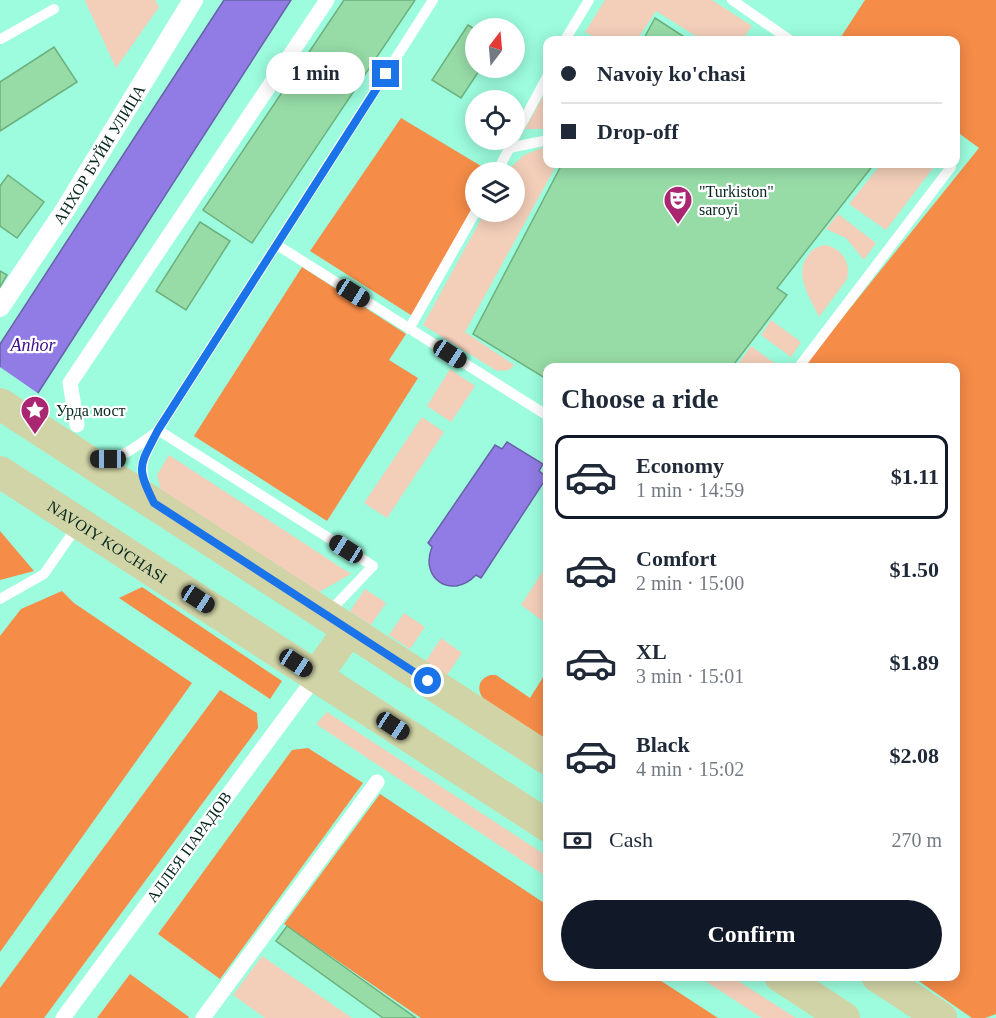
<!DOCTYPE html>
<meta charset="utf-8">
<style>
:root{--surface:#fff;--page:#f6f6f7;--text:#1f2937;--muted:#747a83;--line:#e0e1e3;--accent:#111827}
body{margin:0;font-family:Georgia,serif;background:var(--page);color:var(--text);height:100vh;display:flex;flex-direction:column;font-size:22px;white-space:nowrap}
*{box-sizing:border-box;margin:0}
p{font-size:20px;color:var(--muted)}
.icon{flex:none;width:33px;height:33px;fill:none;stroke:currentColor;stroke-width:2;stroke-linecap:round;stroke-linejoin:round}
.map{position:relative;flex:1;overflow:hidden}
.panel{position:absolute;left:543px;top:363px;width:417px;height:618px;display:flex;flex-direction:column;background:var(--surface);border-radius:12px;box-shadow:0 3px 15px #0003}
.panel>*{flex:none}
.hud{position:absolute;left:543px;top:36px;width:417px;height:132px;border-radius:12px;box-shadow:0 3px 15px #0003;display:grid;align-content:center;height:132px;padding:0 18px;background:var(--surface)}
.needle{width:39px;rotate:16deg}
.fabs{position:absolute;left:465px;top:18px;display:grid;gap:12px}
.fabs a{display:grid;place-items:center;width:60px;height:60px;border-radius:50%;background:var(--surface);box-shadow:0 3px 15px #0003;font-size:30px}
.end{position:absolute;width:27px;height:27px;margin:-14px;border:8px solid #1a73e8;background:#fff;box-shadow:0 0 0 3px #fff}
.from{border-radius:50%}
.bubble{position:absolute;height:42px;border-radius:21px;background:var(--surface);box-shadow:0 3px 15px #0003;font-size:20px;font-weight:800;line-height:42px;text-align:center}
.car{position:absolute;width:18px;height:36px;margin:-18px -9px;border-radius:8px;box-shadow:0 0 4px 2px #0007;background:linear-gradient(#222 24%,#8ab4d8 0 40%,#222 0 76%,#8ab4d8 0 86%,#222 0)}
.hud b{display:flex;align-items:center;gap:21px;height:57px;font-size:22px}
.hud b+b{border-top:2px solid var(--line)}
.hud i{width:15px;height:15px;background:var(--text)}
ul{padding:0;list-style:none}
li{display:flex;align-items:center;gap:18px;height:84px;margin:0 12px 9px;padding:0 6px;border:3px solid transparent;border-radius:12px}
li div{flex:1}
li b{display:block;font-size:22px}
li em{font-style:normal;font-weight:800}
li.active{border-color:var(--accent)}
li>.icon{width:54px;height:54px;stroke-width:1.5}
h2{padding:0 18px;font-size:27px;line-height:72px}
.pay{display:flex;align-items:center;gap:15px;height:66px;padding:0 18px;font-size:22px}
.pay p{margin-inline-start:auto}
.cta{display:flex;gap:12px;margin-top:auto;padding:12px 18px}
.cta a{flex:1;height:69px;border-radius:36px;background:var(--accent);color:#fff;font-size:24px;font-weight:800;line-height:69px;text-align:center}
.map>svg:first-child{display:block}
.green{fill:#f3cfba}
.forest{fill:#f58c48}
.water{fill:#917be4;stroke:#6761a8;stroke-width:1.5}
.pier{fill:#9cfcdd}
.building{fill:#97dca7;stroke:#6db07d;stroke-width:1.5}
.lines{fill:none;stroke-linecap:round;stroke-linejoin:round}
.service{stroke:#fff;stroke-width:10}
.pedestrian{stroke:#fff;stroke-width:15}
.minor{stroke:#fff;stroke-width:20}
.primary{stroke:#d1d4a6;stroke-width:32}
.route{stroke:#1a73e8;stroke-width:8}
.labels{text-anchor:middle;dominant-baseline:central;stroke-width:4.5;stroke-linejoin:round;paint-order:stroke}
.street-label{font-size:16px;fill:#05251c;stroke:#fff}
.poi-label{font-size:16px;fill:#05251c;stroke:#fff;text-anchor:start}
.water-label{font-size:18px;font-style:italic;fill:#400e8d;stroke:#fff}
</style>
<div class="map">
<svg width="996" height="1018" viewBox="0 0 996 1018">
<rect width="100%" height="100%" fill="#9cfcdd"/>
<g class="green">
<path d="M87 0H155L159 7 116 68 85 1Z"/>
<path d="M605 0H712L752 26 742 40H702L656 11 637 40H599L585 32Z"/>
<path d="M547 89V129H525Z"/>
<path d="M547 146 548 164H557L465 332 514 365 509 370 497 371 423 325 485 212H514V172H506L524 155Z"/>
<path d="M881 164H936L886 230 849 204Z"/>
<path d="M838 214 876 243 864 260 846 238 826 229Z"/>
<path d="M827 245C843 250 851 263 847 279L819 317C811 299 794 276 807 257 812 249 817 246 827 245Z"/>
<path d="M771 320 801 342 791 357 761 335Z"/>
<path d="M751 346 780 367H736Z"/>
<path d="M450 369 475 386 451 422 427 406Z"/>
<path d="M422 417 444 432 387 518 364 503Z"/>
<path d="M169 455 351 574 319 592 161 490 157 475Z"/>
<path d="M547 565V615L543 621 521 605Z"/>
<path d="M365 589 386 603 371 625 350 611Z"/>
<path d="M404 613 425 627 410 649 389 635Z"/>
<path d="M441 638 462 653 447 675 426 661Z"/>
<path d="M327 712 547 856V877L316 724Z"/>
<path d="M262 956 352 1018H265L233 995Z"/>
<path d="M699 977H732L796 1018H762Z"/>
</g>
<g class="forest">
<path d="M865 0H996V1014L985 1018H972L913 977 956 976V368H802L979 148 956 131V40H839Z"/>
<path d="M401 118 491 172H476L475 204 414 317 310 251Z"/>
<path d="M302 267 406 334 389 360 418 378 327 521 194 436Z"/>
<path d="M0 531 34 571 0 580Z"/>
<path d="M142 587 282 681 270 699 119 598Z"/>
<path d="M62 591 74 603 192 683 0 952V636L21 609Z"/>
<path d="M547 671V740L483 698C476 689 479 678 491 675H496L530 698Z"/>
<path d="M220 690 257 713 258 728 44 1018H0V988Z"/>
<path d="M308 748 363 783 220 979 158 934 292 750Z"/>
<path d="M380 794 547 905 548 976 655 977 718 1018H421L284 924Z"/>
<path d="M130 974 189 1017 188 1018H97Z"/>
</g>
<g class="water">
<path d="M224 0H291L0 452V344Z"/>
<path d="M507 442 543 464 539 471 547 477 481 578 476 575C452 600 419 579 432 547L428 543 495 445 502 449Z"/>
</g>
<path class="pier" d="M0 367 39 394 0 455Z"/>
<g class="building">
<path d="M344 0H415L252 243 203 210Z"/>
<path d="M655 18 689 40H643Z"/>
<path d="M468 25 476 30V68H481L461 98 432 80Z"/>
<path d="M54 47 77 82 0 131V82Z"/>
<path d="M562 164H874L777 288 787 295 731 368H548V380L473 334Z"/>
<path d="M8 175 44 202 17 238 0 226V186Z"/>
<path d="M200 222 230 241 186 310 156 291Z"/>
<path d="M0 271 7 275 0 287Z"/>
<path d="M287 926 416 1018H383L276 941Z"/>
</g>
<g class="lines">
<g class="service">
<path d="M732 0 790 40"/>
<path d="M1 39 54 9"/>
<path d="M565 40 589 0"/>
<path d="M514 138 548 75"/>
<path d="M509 148 548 140"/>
<path d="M497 172 512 143"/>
<path d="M277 245 548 416"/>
<path d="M409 329 476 211"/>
<path d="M798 368 951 167 949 164"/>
<path d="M158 430 373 566 327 614"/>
<path d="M100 459C123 459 137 446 155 433"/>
<path d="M148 490C135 465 147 452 158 430L433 0"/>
<path d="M0 599 44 574 78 525"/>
</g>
<g class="pedestrian">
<path d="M77 425 70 383 327 0"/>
<path d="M63 1018 316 676"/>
<path d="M203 1018 377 782"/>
</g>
<path class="minor" id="s1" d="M0 307 65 210 193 0"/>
<g class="primary">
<path d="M0 404 548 759"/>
<path id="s2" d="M0 472 548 826"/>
<path d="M316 676 349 630"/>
<path d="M780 976 844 1018"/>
<path d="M877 976 941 1018"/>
</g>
</g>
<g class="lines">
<path class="route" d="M386 74 158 430C140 466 135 465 154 503L428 681"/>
</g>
<defs>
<g id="theatre-pin" transform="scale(1.5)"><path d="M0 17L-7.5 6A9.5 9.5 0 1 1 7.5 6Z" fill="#aa2671" stroke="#fff"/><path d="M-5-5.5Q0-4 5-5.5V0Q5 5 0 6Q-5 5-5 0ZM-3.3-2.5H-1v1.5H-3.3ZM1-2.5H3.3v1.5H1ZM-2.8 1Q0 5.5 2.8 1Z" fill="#fff"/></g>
<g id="sight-pin" transform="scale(1.5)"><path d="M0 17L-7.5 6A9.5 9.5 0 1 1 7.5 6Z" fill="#aa2671" stroke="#fff"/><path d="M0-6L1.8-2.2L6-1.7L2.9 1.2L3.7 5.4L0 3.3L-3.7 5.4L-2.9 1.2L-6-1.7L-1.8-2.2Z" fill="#fff"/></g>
</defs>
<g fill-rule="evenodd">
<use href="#theatre-pin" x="678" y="200"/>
<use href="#sight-pin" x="35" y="410"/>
</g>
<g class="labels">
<g class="street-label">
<text stroke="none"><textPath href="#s1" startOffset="182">АНХОР БУЙИ УЛИЦА</textPath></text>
<text stroke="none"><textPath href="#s2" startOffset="128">NAVOIY KO'CHASI</textPath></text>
<text transform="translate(189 847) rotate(-54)">АЛЛЕЯ ПАРАДОВ</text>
</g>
<g class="poi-label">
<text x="699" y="191">"Turkiston"<tspan x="699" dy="18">saroyi</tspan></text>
<text x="56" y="410">Урда мост</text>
</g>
<g class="water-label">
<text x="33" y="345">Anhor</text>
</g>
</g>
</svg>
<div class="fabs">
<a><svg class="needle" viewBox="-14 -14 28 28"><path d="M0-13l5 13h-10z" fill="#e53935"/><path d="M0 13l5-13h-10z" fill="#747a83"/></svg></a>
<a><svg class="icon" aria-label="locate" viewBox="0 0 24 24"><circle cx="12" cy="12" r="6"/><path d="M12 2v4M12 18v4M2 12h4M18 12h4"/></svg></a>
<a><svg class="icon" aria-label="layers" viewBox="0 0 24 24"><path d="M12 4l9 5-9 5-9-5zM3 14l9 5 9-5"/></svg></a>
</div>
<i class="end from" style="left:428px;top:681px"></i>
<i class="end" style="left:386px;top:74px"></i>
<div class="bubble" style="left:266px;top:52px;width:99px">1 min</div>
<i class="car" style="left:353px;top:293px;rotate:122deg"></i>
<i class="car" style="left:450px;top:354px;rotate:123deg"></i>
<i class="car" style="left:108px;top:459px;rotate:270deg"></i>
<i class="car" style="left:346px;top:549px;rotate:302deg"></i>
<i class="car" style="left:198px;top:599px;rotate:123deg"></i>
<i class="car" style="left:296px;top:663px;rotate:123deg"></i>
<i class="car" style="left:393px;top:726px;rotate:123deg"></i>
<div class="hud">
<b><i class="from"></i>Navoiy ko'chasi</b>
<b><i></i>Drop-off</b>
</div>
<section class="panel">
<h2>Choose a ride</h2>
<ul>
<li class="active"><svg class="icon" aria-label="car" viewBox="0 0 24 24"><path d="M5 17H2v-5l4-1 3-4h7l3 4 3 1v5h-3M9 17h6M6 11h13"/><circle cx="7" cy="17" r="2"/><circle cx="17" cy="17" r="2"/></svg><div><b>Economy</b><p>1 min · 14:59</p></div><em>$1.11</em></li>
<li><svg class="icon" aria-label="car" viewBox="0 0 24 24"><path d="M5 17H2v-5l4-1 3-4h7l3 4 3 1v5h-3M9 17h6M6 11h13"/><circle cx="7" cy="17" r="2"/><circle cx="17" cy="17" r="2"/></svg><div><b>Comfort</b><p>2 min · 15:00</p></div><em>$1.50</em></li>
<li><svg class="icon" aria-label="car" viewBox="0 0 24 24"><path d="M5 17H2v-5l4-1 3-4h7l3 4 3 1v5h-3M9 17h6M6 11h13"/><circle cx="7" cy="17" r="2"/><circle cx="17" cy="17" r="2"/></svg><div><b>XL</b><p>3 min · 15:01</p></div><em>$1.89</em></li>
<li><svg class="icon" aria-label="car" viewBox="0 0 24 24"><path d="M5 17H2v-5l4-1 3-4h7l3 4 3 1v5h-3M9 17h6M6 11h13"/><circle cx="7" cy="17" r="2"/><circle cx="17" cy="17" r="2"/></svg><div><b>Black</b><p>4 min · 15:02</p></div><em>$2.08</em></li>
</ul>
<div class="pay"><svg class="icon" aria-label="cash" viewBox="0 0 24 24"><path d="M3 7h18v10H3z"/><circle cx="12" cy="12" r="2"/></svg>Cash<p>270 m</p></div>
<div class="cta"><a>Confirm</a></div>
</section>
</div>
